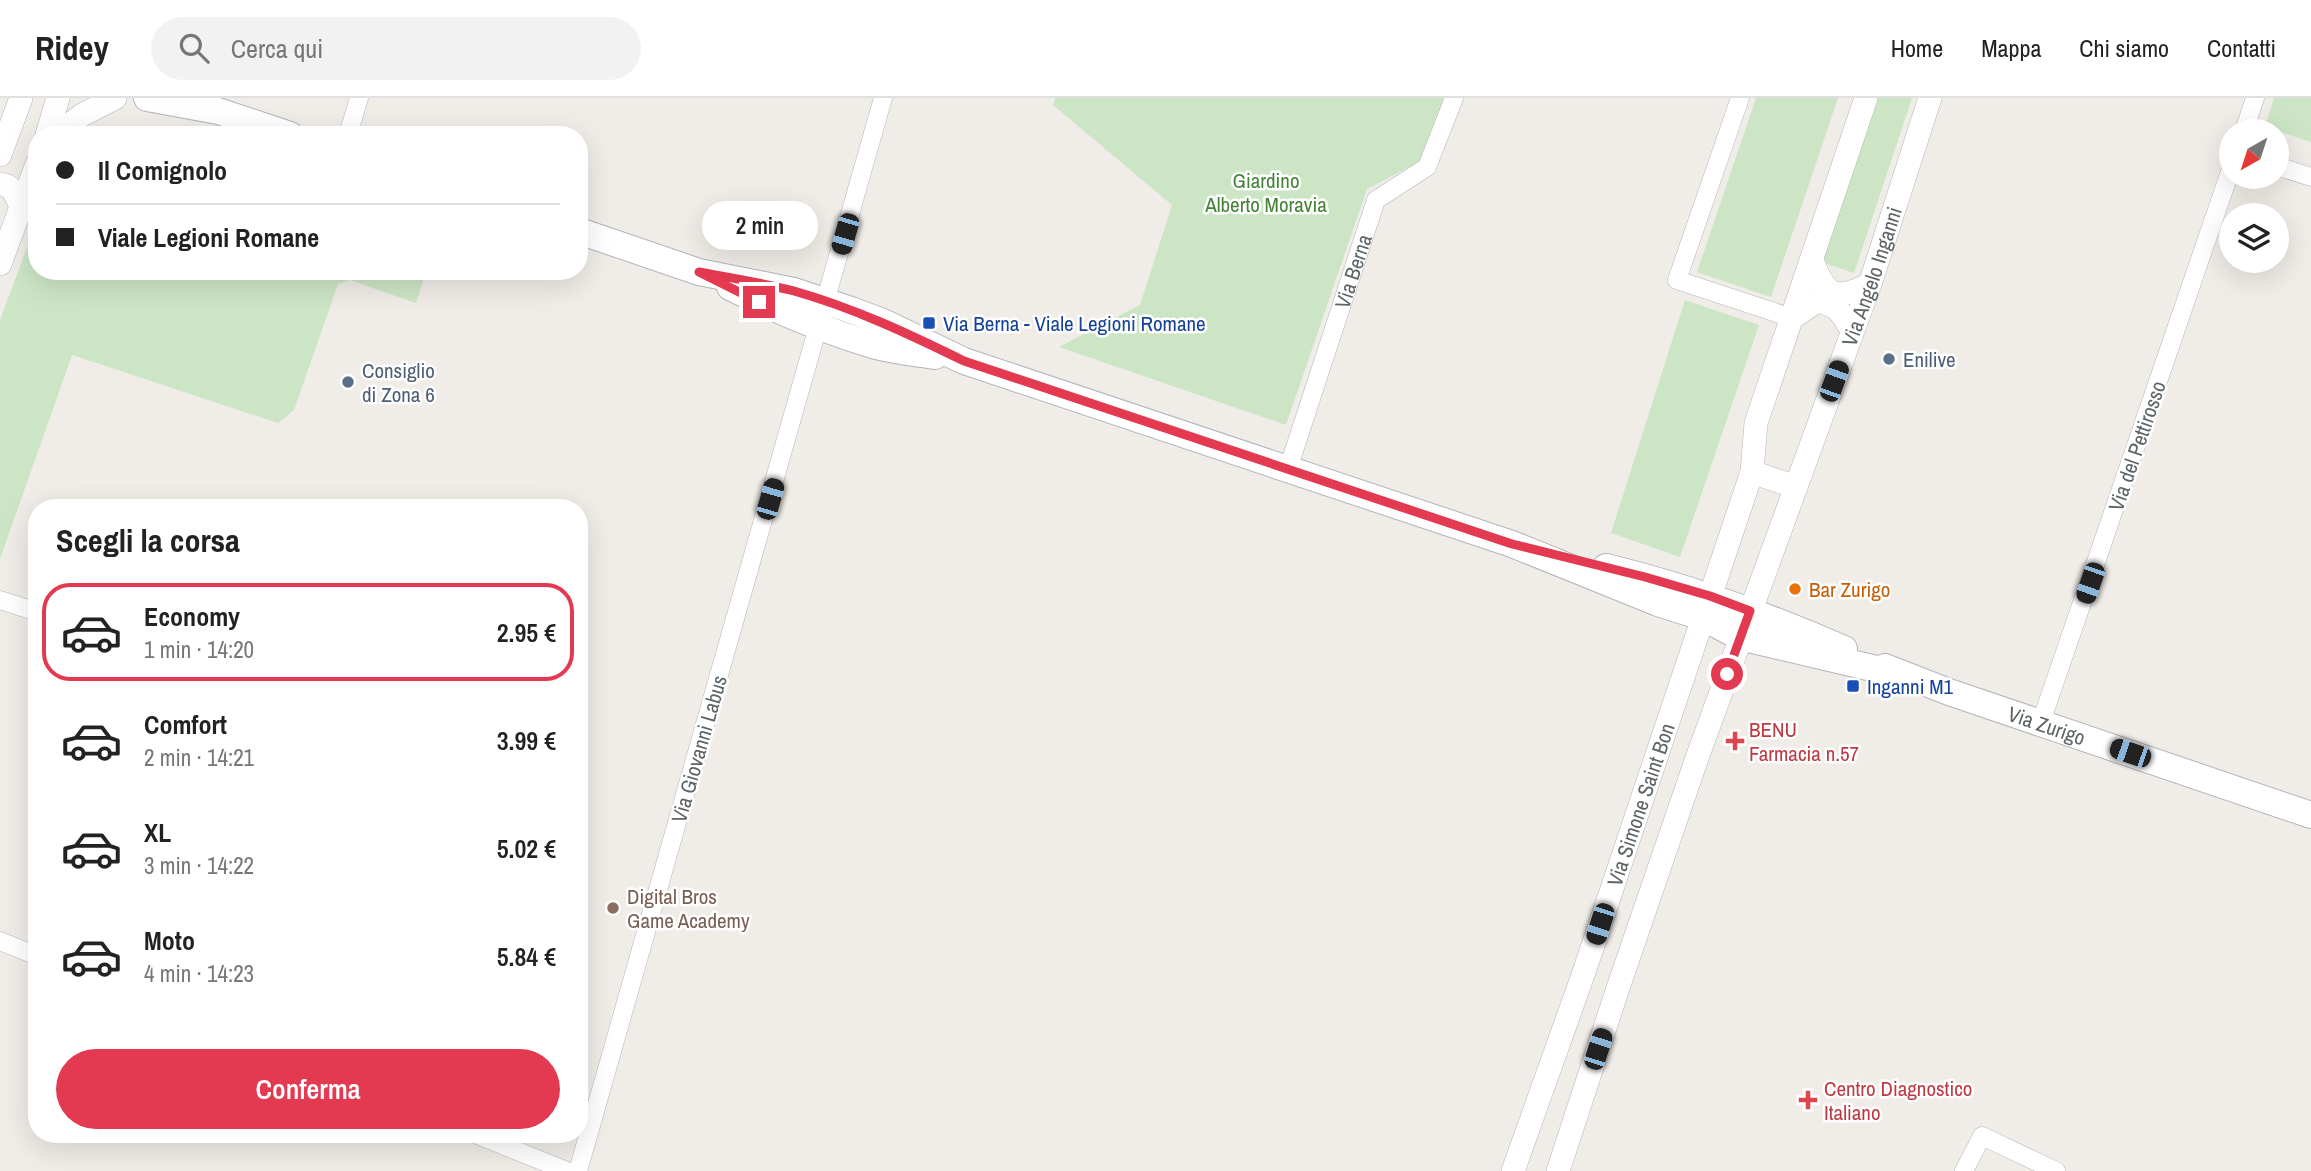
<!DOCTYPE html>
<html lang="it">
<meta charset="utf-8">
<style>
:root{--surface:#fff;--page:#f2f2f2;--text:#222;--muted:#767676;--line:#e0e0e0;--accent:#e33951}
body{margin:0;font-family:"Archivo Narrow",sans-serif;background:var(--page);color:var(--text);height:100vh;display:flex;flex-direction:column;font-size:26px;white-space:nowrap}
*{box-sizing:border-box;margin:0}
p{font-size:23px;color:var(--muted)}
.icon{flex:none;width:38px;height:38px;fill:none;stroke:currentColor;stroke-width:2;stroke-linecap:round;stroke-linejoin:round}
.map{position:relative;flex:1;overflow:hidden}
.panel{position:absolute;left:28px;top:401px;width:560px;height:644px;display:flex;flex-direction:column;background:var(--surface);border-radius:28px;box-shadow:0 7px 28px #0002}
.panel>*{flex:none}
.banner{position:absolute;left:28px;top:28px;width:560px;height:154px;border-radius:28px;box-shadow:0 7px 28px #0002;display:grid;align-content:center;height:154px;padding:0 28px;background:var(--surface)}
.needle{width:46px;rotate:219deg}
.buttons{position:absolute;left:2219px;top:21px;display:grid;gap:14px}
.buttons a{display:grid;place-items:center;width:70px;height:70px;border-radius:50%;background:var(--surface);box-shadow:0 7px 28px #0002;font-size:35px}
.end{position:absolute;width:32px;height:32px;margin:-16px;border:9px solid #e33951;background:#fff;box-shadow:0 0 0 4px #fff}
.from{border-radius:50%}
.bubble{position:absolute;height:49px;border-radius:24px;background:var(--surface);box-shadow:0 7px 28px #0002;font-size:23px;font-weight:600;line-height:49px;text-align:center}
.car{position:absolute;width:21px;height:42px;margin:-21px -10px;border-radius:9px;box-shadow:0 0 5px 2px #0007;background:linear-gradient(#222 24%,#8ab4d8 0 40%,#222 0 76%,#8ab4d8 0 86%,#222 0)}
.banner b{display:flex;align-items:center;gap:24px;height:66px;font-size:26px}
.banner b+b{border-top:2px solid var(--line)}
.banner i{width:18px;height:18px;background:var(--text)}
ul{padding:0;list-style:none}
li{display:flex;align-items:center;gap:21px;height:98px;margin:0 14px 10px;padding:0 14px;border:4px solid transparent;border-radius:28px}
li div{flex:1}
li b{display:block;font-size:26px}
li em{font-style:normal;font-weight:600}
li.current{border-color:var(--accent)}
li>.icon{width:63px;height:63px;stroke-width:1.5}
h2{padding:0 28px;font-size:32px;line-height:84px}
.button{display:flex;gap:14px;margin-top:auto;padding:14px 28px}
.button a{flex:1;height:80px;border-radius:42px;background:var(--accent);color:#fff;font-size:28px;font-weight:600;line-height:80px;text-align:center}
header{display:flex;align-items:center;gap:42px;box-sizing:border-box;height:98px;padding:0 35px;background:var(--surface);border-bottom:2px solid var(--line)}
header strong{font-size:33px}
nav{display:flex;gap:38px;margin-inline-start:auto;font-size:24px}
.search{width:490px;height:63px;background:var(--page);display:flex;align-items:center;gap:18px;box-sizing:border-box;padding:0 24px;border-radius:38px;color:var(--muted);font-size:26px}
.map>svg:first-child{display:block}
.green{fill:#cce6c5}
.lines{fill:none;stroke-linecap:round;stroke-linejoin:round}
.minor-casing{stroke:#b2b6b8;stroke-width:19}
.tertiary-casing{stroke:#b2b6b8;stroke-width:24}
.secondary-casing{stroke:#b1b5b9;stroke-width:28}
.minor{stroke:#fff;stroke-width:18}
.tertiary{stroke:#fff;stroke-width:23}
.secondary{stroke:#fff;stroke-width:26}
.route{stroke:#e33951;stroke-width:9}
.transit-dot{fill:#1a4fb4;stroke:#fff;stroke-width:2.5}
.service-dot{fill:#5c6f8a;stroke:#fff;stroke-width:2.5}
.food-dot{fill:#e8710a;stroke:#fff;stroke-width:2.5}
.health-dot{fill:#e0444e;stroke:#fff;stroke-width:2.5}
.education-dot{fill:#8d6e63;stroke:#fff;stroke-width:2.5}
.labels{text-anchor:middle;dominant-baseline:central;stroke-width:5;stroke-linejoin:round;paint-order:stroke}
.park-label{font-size:21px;fill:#458338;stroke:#fff}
.street-label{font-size:21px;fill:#5e6466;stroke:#fff}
.transit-label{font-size:21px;fill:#164399;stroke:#fff;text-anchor:start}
.service-label{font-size:21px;fill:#4e5e75;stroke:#fff;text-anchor:start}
.food-label{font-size:21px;fill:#c56008;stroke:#fff;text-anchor:start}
.health-label{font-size:21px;fill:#be3a42;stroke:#fff;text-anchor:start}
.education-label{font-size:21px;fill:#785e54;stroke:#fff;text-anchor:start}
</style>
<header>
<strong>Ridey</strong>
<div class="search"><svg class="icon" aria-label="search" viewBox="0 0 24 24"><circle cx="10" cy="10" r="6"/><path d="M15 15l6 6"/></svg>Cerca qui</div>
<nav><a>Home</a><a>Mappa</a><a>Chi siamo</a><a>Contatti</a></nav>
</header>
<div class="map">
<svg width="2311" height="1073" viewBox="0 0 2311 1073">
<rect width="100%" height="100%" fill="#f0ece7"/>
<g class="green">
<path d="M1055 0H1444L1423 62 1367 91 1286 327 1059 249 1140 207 1172 107 1053 7Z"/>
<path d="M1756 0H1838L1771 199 1697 174Z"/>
<path d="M1875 0H1912L1854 175 1821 164Z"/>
<path d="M2274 0H2311V44L2265 29Z"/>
<path d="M37 123V173H426L416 205 350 182 338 186 294 312 278 325 72 257 0 461V222Z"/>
<path d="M1685 202 1759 227 1680 459 1611 435Z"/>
</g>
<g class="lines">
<g class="minor-casing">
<g id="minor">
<path d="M1740 0 1677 182 1792 220"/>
<path d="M2244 33 2255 0"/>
<path d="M348 37 359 0"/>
<path d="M2277 68 2311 79"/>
<path id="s1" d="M1288 371 1376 102 1427 69 1454 0"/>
<path d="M0 502 37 514"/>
<path d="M2041 624 2231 71"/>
<path d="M0 843 37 858"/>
<path d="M475 1036 567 1073"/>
<path d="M578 1073 883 0"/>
<path d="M1964 1073 1982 1038 2056 1073"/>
</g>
</g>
<g class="tertiary-casing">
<g id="tertiary">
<path d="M47 37 58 0"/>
<path d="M56 37 82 17 115 0"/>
<path d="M0 57 21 0"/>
<path d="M0 86C13 87 16 98 21 109"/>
<path d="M1812 162C1825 198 1835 204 1870 186"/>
<path d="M0 166 37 66"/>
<path d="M1792 220 1817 203C1838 207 1842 215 1852 233"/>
<path d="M1752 374 1796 389"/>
<path id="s2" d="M1513 1073 1583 877 1752 374 1756 325 1866 0"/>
<path id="s3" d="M1558 1073 1618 890 1697 660 1870 186 1930 0"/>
</g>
</g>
<g class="secondary-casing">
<g id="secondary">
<path d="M147 0 218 13 290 37"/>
<path d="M579 133 699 174 794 193 851 212 883 224 964 263 1512 446 1658 505 1702 519 1740 539 1902 577"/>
<path d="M730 189C777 213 826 233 876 248 895 253 915 255 935 258"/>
<path d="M1606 469C1688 489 1766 517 1844 551"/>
<path id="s4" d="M1885 569 1949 594 2311 717"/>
</g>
</g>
<use href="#minor" class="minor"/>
<use href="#tertiary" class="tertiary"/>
<use href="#secondary" class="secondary"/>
</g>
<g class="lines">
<path class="route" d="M759 204 699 174C731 180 763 185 794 193 854 210 909 236 964 263L1512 446 1645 479 1710 498 1750 513 1727 576"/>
</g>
<g class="transit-dot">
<rect x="922" y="218" width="14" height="14" rx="3.5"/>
<rect x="1846" y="581" width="14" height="14" rx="3.5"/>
</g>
<g class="service-dot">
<circle cx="1889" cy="261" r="7"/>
<circle cx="348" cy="284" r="7"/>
</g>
<circle class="food-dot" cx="1795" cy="491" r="7"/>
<g class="health-dot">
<path d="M1731.5 632.5h7v7h7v7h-7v7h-7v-7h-7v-7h7z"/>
<path d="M1804.5 991.5h7v7h7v7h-7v7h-7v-7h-7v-7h7z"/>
</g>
<circle class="education-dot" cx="613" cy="810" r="7"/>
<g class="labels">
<g class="park-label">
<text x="1266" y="82">Giardino<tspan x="1266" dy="24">Alberto Moravia</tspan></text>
</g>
<g class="street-label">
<text stroke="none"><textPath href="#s1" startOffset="208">Via Berna</textPath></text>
<text stroke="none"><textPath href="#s3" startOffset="948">Via Angelo Inganni</textPath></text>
<text transform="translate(2137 348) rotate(-71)">Via del Pettirosso</text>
<text stroke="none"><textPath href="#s4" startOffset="172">Via Zurigo</textPath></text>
<text transform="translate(699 651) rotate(-74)">Via Giovanni Labus</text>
<text stroke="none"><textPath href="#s2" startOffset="388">Via Simone Saint Bon</textPath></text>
</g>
<g class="transit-label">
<text x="943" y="225">Via Berna - Viale Legioni Romane</text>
<text x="1867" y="588">Inganni M1</text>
</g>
<g class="service-label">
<text x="1903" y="261">Enilive</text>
<text x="362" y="272">Consiglio<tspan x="362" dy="24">di Zona 6</tspan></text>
</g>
<g class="food-label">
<text x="1809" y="491">Bar Zurigo</text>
</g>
<g class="health-label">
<text x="1749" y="631">BENU<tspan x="1749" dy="24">Farmacia n.57</tspan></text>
<text x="1824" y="990">Centro Diagnostico<tspan x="1824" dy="24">Italiano</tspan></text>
</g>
<g class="education-label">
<text x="627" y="798">Digital Bros<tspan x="627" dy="24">Game Academy</tspan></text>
</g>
</g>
</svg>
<div class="buttons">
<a><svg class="needle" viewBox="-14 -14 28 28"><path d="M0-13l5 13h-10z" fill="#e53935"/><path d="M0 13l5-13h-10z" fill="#767676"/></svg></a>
<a><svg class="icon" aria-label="layers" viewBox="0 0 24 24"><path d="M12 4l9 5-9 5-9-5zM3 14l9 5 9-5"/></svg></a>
</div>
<i class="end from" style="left:1727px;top:576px"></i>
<i class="end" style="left:759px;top:204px"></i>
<div class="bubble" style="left:702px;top:103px;width:116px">2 min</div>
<i class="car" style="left:845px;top:136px;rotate:196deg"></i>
<i class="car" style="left:1834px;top:283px;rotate:20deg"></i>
<i class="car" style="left:770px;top:401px;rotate:16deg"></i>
<i class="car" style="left:2090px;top:485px;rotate:199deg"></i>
<i class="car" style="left:2130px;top:655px;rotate:289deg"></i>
<i class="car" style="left:1600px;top:826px;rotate:198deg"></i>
<i class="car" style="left:1598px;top:951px;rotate:18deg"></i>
<div class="banner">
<b><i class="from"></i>Il Comignolo</b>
<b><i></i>Viale Legioni Romane</b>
</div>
<section class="panel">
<h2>Scegli la corsa</h2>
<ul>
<li class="current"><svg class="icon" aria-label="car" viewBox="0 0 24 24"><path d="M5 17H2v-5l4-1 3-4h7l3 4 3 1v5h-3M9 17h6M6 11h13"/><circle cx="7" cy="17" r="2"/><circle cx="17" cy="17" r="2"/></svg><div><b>Economy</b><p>1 min · 14:20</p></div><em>2.95 €</em></li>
<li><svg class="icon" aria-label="car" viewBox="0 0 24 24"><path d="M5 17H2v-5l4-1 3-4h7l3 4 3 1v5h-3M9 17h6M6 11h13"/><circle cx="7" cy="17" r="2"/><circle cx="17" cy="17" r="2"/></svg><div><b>Comfort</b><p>2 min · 14:21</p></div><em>3.99 €</em></li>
<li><svg class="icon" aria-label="car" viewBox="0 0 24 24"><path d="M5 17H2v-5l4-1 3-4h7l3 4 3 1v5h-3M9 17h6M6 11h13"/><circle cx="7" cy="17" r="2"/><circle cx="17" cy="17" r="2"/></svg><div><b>XL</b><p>3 min · 14:22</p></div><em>5.02 €</em></li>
<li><svg class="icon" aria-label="car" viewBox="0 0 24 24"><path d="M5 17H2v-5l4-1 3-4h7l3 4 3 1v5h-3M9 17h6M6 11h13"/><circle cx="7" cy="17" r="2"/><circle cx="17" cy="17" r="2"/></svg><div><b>Moto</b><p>4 min · 14:23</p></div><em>5.84 €</em></li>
</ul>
<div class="button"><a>Conferma</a></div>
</section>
</div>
